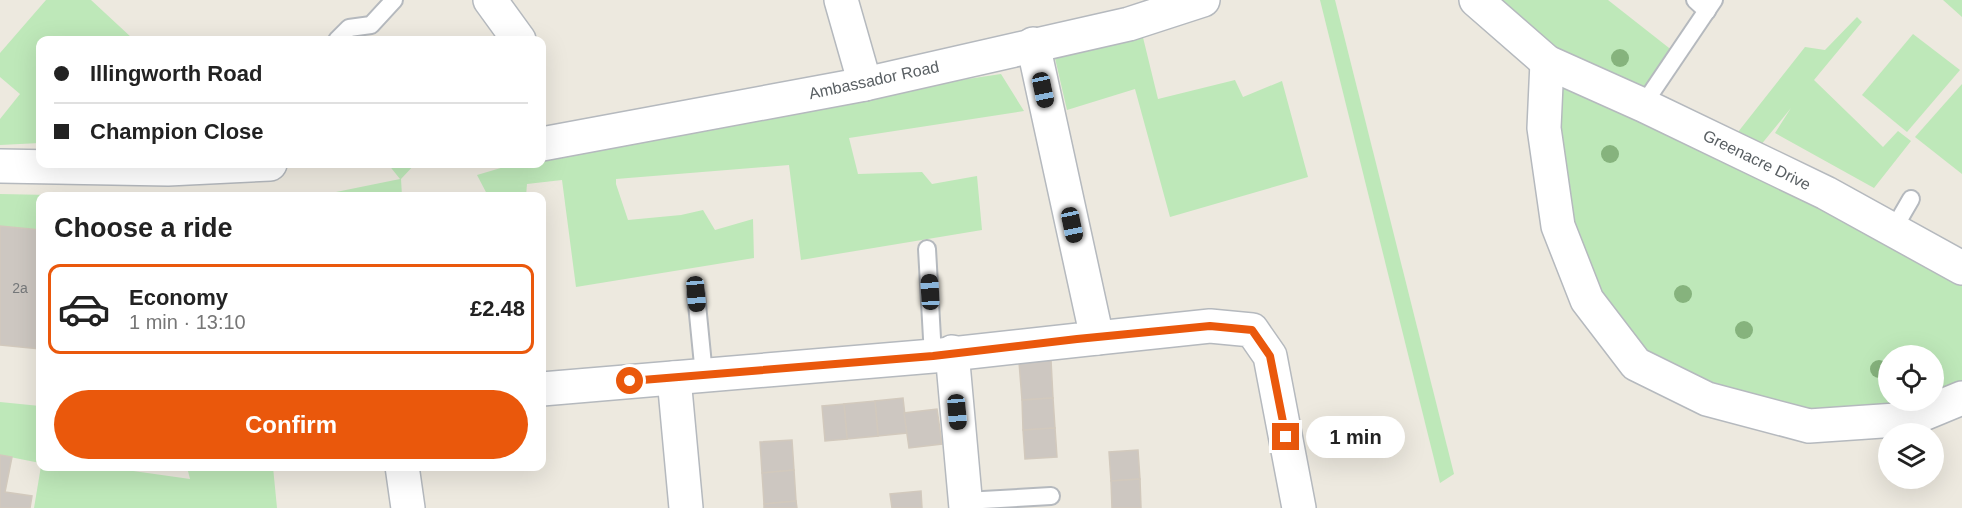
<!DOCTYPE html>
<meta charset="utf-8">
<style>
:root{--surface:#fff;--page:#f2f2f2;--text:#222;--muted:#767676;--line:#e0e0e0;--accent:#ea580c}
body{margin:0;font-family:Arial,sans-serif;background:var(--page);color:var(--text);height:100vh;display:flex;flex-direction:column;font-size:22px;white-space:nowrap}
*{box-sizing:border-box;margin:0}
p{font-size:20px;color:var(--muted)}
.icon{flex:none;width:33px;height:33px;fill:none;stroke:currentColor;stroke-width:2;stroke-linecap:round;stroke-linejoin:round}
.map{position:relative;flex:1;overflow:hidden}
.panel{position:absolute;left:36px;top:192px;width:510px;height:279px;display:flex;flex-direction:column;background:var(--surface);border-radius:12px;box-shadow:0 6px 24px #0002}
.panel>*{flex:none}
.top-card{position:absolute;left:36px;top:36px;width:510px;height:132px;border-radius:12px;box-shadow:0 6px 24px #0002;display:grid;align-content:center;height:132px;padding:0 18px;background:var(--surface)}
.tools{position:absolute;left:1878px;top:345px;display:grid;gap:12px}
.tools a{display:grid;place-items:center;width:66px;height:66px;border-radius:50%;background:var(--surface);box-shadow:0 6px 24px #0002;font-size:30px}
.end{position:absolute;width:27px;height:27px;margin:-14px;border:8px solid #ea580c;background:#fff;box-shadow:0 0 0 3px #fff}
.from{border-radius:50%}
.bubble{position:absolute;height:42px;border-radius:21px;background:var(--surface);box-shadow:0 6px 24px #0002;font-size:20px;font-weight:800;line-height:42px;text-align:center}
.car{position:absolute;width:18px;height:36px;margin:-18px -9px;border-radius:8px;box-shadow:0 0 4px 2px #0007;background:linear-gradient(#222 24%,#8ab4d8 0 40%,#222 0 76%,#8ab4d8 0 86%,#222 0)}
.top-card b{display:flex;align-items:center;gap:21px;height:57px;font-size:22px}
.top-card b+b{border-top:2px solid var(--line)}
.top-card i{width:15px;height:15px;background:var(--text)}
ul{padding:0;list-style:none}
li{display:flex;align-items:center;gap:18px;height:90px;margin:0 12px 9px;padding:0 6px;border:3px solid var(--line);border-radius:12px}
li div{flex:1}
li b{display:block;font-size:22px}
li em{font-style:normal;font-weight:800}
li.on{border-color:var(--accent)}
li>.icon{width:54px;height:54px;stroke-width:1.5}
h2{padding:0 18px;font-size:27px;line-height:72px}
.cta{display:flex;gap:12px;margin-top:auto;padding:12px 18px}
.cta a{flex:1;height:69px;border-radius:36px;background:var(--accent);color:#fff;font-size:24px;font-weight:800;line-height:69px;text-align:center}
.map>svg:first-child{display:block}
.green{fill:#bee8b9;fill-rule:evenodd}
.building{fill:#cdc7c1;stroke:#d2c9bd;stroke-width:1.5}
.lines{fill:none;stroke-linecap:round;stroke-linejoin:round}
.service-casing{stroke:#b5b9be;stroke-width:20}
.minor-casing{stroke:#b5b9be;stroke-width:36}
.service{stroke:#fff;stroke-width:16}
.minor{stroke:#fff;stroke-width:33}
.tree{fill:#86b37d}
.route{stroke:#ea580c;stroke-width:8}
.labels{text-anchor:middle;dominant-baseline:central;stroke-width:6;stroke-linejoin:round;paint-order:stroke}
.number-label{font-size:14px;fill:#75787a}
.street-label{font-size:16px;fill:#585e62;stroke:#fff}
</style>
<div class="map">
<svg width="1962" height="508" viewBox="0 0 1962 508">
<rect width="100%" height="100%" fill="#ede9df"/>
<g class="green">
<path d="M46 0H91L132 38 129 40H40V143L0 145V119L20 94 0 77V53Z"/>
<path d="M1320 0H1335L1454 474 1440 483Z"/>
<path d="M1476 0H1608L1678 55 1644 105 1727 146 1805 47 1825 50 1857 17 1862 22 1814 80 1883 147 1898 131 1911 141 1874 188 1775 133 1791 108 1751 157 1962 268V398L1809 426 1627 353 1587 300 1547 62ZM1888 356H1934V400H1888Z"/>
<path d="M1943 0H1962V17Z"/>
<path d="M1139 21 1158 99 1235 80 1243 97 1282 81 1308 177 1170 217 1135 89 1067 110 1051 41Z"/>
<path d="M1913 34 1960 70 1907 132 1862 95Z"/>
<path d="M1001 74 1024 111 849 138 858 174 922 172 932 184 977 176 982 230 801 260 789 165 616 179V184L628 220 681 215 703 210 715 230 753 219 754 258 576 287 562 180 527 184 526 196H488L477 175 514 164H542V155L614 132Z"/>
<path d="M1962 84V174L1915 137Z"/>
<path d="M388 164H415L401 179 402 196H337L336 192 400 179Z"/>
<path d="M0 194 100 196H40V230L0 226Z"/>
<path d="M0 402 40 406V463L0 455Z"/>
<path d="M41 466 105 467 190 479 187 467H273L277 508H34Z"/>
</g>
<g class="building">
<path d="M0 226 40 230V349L0 345Z"/>
<path d="M1051 360 1053 398 1022 400 1019 362Z"/>
<path d="M903 398 907 433 878 436 875 401Z"/>
<path d="M1053 398 1055 428 1023 430 1022 400Z"/>
<path d="M875 401 878 436 847 439 844 404Z"/>
<path d="M844 404 847 439 825 441 822 406Z"/>
<path d="M937 409 942 444 909 448 904 413Z"/>
<path d="M1055 428 1057 457 1025 459 1023 430Z"/>
<path d="M792 440 794 470 762 473 760 442Z"/>
<path d="M1138 450 1140 479 1111 481 1109 452Z"/>
<path d="M0 455 12 457 5 492 32 496 30 508H0Z"/>
<path d="M794 470 796 501 764 504 762 473Z"/>
<path d="M1140 479 1141 508H1112L1111 481Z"/>
<path d="M921 491 922 508H892L890 494Z"/>
<path d="M796 501 797 508H764V504Z"/>
</g>
<g class="lines">
<g class="service-casing">
<g id="service">
<path d="M1695 0 1707 11"/>
<path d="M337 40 349 28 371 25 394 0"/>
<path d="M1643 105 1714 0"/>
<path d="M1893 230 1911 199"/>
<path d="M927 249 933 356"/>
<path d="M696 294 704 375"/>
<path d="M965 501 1051 496"/>
</g>
</g>
<g class="minor-casing">
<g id="minor">
<path d="M490 0 519 40"/>
<path d="M841 0 865 84"/>
<path d="M1476 0 1547 62 1643 105 1826 193 1962 268"/>
<path d="M1547 62 1544 128 1558 226 1587 300 1636 364 1707 399 1809 426 1911 419 1962 398"/>
<path d="M542 144 865 84 1129 24 1203 0"/>
<path d="M0 166 168 169 270 164"/>
<path d="M1097 338 1210 326 1252 330 1270 356 1299 508"/>
<path d="M952 352 966 508"/>
<path d="M674 378 686 508"/>
<path d="M542 389 933 356 1097 338 1033 44"/>
<path d="M402 466 408 508"/>
</g>
</g>
<use href="#service" class="service"/>
<use href="#minor" class="minor"/>
</g>
<g class="tree">
<circle cx="1620" cy="58" r="9"/>
<circle cx="1610" cy="154" r="9"/>
<circle cx="1683" cy="294" r="9"/>
<circle cx="1744" cy="330" r="9"/>
<circle cx="1879" cy="369" r="9"/>
</g>
<g class="lines">
<path class="route" d="M630 381 933 356 1077 339 1210 326 1252 330 1270 356 1286 437"/>
</g>
<g class="labels">
<g class="number-label">
<text x="20" y="288">2a</text>
</g>
<g class="street-label">
<text transform="translate(874 80) rotate(-12)">Ambassador Road</text>
<text transform="translate(1757 160) rotate(26)">Greenacre Drive</text>
</g>
</g>
</svg>
<div class="tools">
<a><svg class="icon" aria-label="locate" viewBox="0 0 24 24"><circle cx="12" cy="12" r="6"/><path d="M12 2v4M12 18v4M2 12h4M18 12h4"/></svg></a>
<a><svg class="icon" aria-label="layers" viewBox="0 0 24 24"><path d="M12 4l9 5-9 5-9-5zM3 14l9 5 9-5"/></svg></a>
</div>
<i class="end from" style="left:630px;top:381px"></i>
<i class="end" style="left:1286px;top:437px"></i>
<div class="bubble" style="left:1306px;top:416px;width:99px">1 min</div>
<i class="car" style="left:1043px;top:90px;rotate:168deg"></i>
<i class="car" style="left:1072px;top:225px;rotate:168deg"></i>
<i class="car" style="left:930px;top:292px;rotate:357deg"></i>
<i class="car" style="left:696px;top:294px;rotate:175deg"></i>
<i class="car" style="left:957px;top:412px;rotate:175deg"></i>
<div class="top-card">
<b><i class="from"></i>Illingworth Road</b>
<b><i></i>Champion Close</b>
</div>
<section class="panel">
<h2>Choose a ride</h2>
<ul>
<li class="on"><svg class="icon" aria-label="car" viewBox="0 0 24 24"><path d="M5 17H2v-5l4-1 3-4h7l3 4 3 1v5h-3M9 17h6M6 11h13"/><circle cx="7" cy="17" r="2"/><circle cx="17" cy="17" r="2"/></svg><div><b>Economy</b><p>1 min · 13:10</p></div><em>£2.48</em></li>
</ul>
<div class="cta"><a>Confirm</a></div>
</section>
</div>
